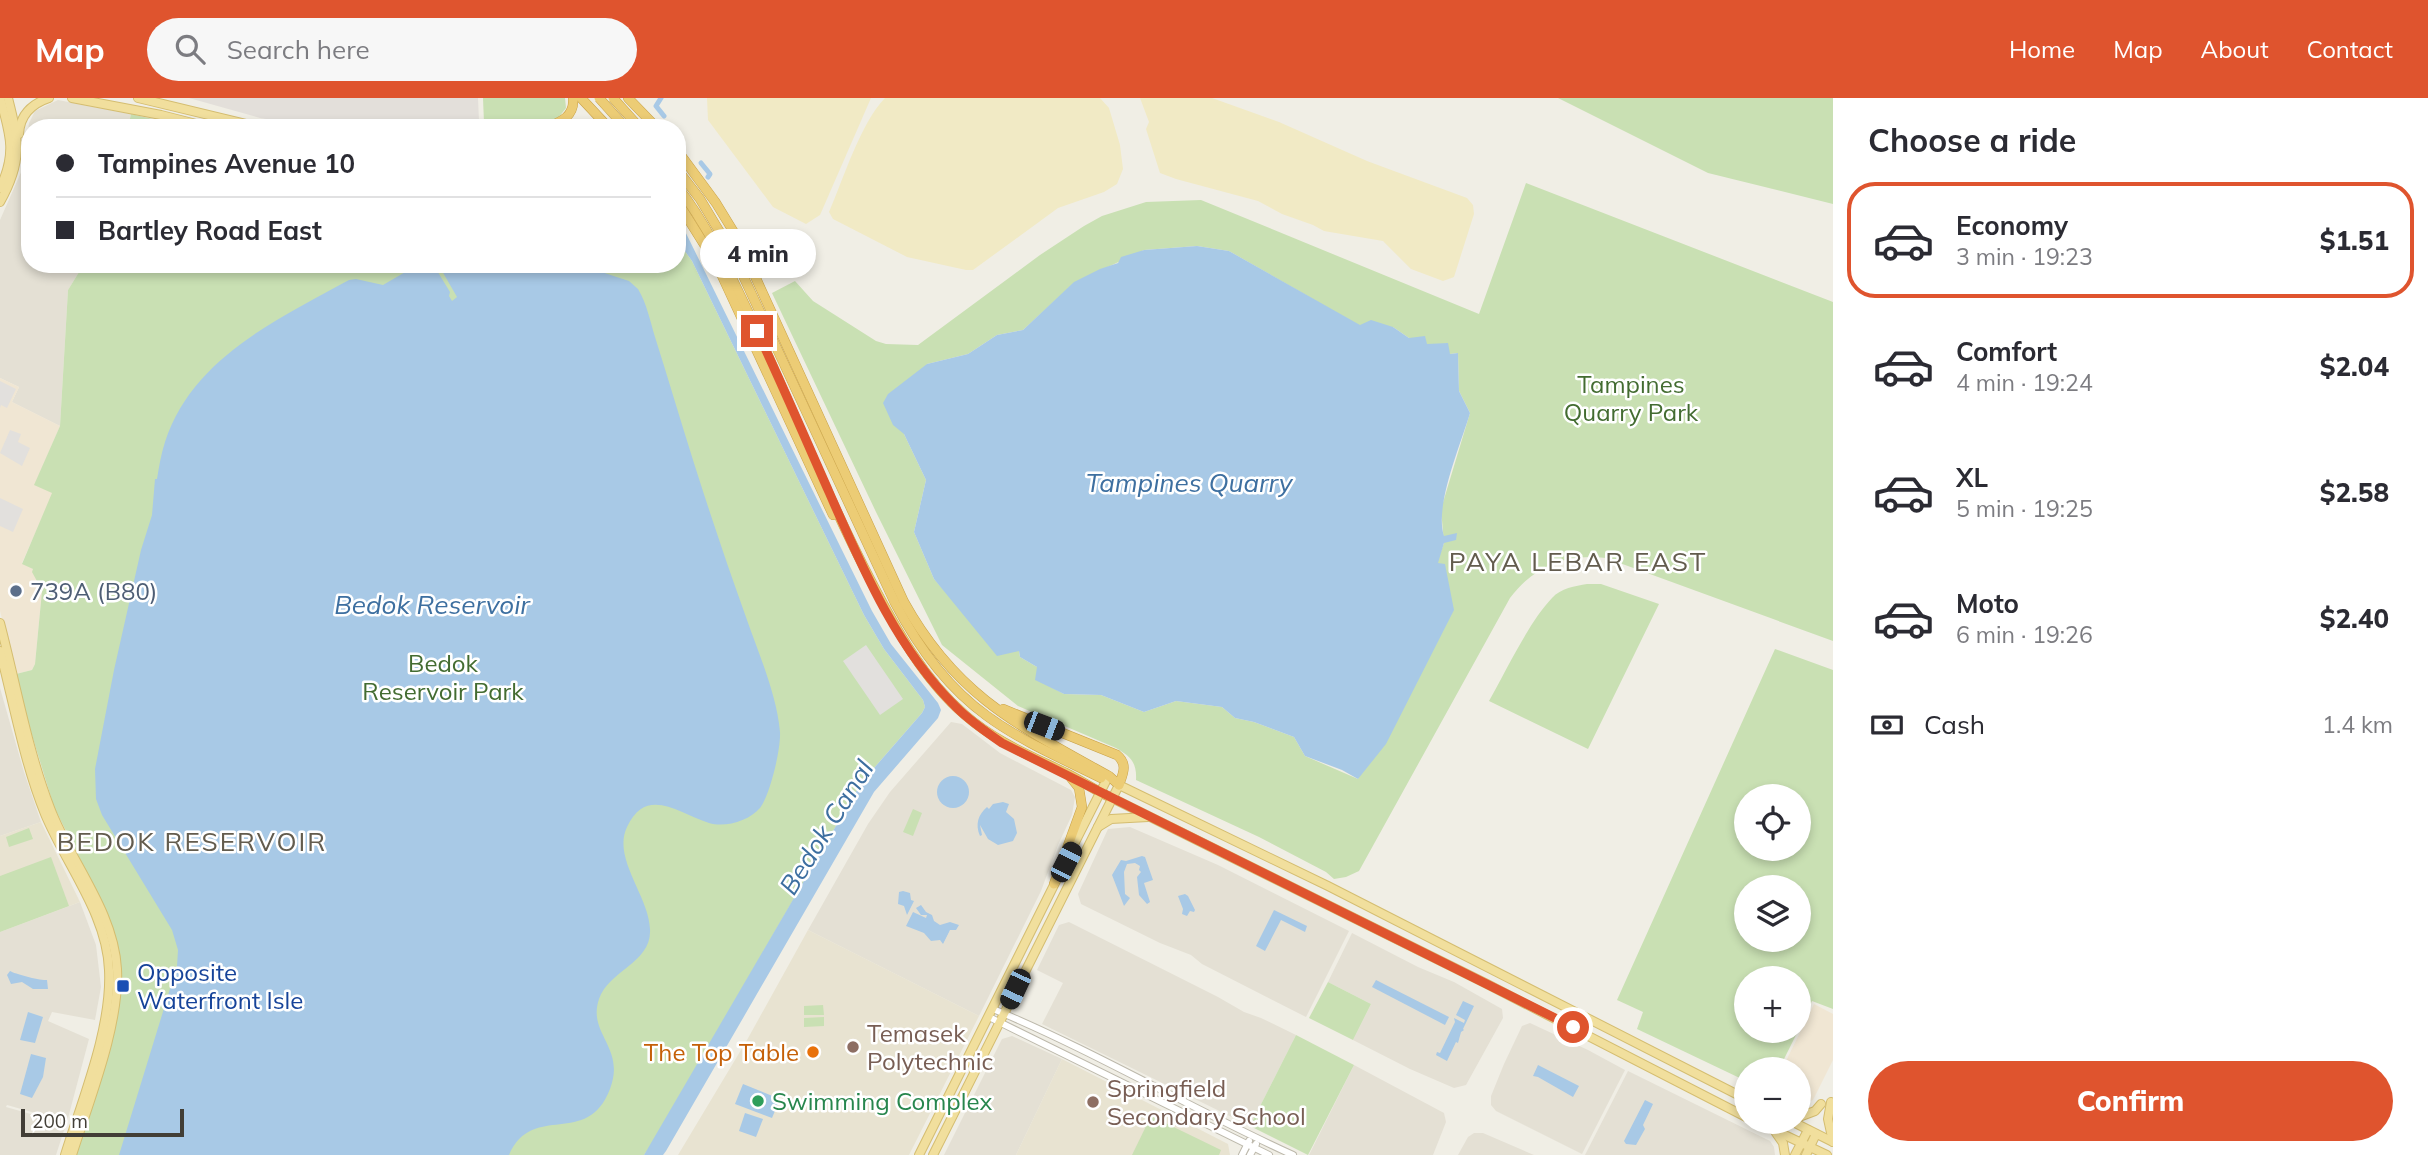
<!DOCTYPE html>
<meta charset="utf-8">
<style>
:root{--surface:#fff;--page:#f7f7f7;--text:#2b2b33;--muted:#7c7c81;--line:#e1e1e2;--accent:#df542e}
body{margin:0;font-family:Mulish,sans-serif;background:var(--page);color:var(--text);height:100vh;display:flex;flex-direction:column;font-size:26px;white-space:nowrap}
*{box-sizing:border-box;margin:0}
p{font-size:23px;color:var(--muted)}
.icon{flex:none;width:38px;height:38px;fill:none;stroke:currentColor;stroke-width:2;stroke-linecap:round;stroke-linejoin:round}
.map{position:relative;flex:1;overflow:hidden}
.sheet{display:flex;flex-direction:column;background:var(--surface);width:595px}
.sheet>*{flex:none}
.guide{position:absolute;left:21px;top:21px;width:665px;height:154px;border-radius:28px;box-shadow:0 4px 10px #0003;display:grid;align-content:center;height:154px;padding:0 35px;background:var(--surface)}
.buttons{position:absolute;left:1734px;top:686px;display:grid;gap:14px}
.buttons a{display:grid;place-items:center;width:77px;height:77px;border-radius:50%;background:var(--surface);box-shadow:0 4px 10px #0003;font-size:35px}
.scale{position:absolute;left:21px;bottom:18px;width:163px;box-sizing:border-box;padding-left:7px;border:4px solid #423e36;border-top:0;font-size:19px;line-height:24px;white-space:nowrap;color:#423e36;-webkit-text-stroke:5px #fff;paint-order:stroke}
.end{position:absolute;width:32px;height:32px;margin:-16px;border:9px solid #df542e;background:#fff;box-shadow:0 0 0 4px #fff}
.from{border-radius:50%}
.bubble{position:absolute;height:49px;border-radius:24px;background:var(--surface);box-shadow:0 4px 10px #0003;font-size:23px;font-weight:800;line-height:49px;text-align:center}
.car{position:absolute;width:21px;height:42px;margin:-21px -10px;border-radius:9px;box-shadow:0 0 5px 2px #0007;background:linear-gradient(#222 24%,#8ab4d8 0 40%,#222 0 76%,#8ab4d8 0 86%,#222 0)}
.guide b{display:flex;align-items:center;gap:24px;height:66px;font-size:26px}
.guide b+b{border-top:2px solid var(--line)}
.guide i{width:18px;height:18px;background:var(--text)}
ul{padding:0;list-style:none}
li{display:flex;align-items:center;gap:21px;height:116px;margin:0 14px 10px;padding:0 21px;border:4px solid transparent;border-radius:28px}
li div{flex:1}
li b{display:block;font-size:26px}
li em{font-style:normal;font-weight:800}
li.selected{border-color:var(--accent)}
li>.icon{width:63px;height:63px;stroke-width:1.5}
h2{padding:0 35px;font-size:32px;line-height:84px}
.pay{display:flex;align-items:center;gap:18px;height:77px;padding:0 35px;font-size:26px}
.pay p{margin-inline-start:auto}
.cta{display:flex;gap:14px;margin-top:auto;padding:14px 35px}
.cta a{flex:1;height:80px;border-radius:42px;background:var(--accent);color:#fff;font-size:28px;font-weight:800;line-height:80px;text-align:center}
header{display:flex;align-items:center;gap:42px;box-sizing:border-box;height:98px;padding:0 35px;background:var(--accent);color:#fff}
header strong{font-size:33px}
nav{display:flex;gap:38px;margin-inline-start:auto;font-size:24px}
.search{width:490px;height:63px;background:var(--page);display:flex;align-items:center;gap:18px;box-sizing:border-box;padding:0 24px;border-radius:38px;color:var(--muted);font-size:26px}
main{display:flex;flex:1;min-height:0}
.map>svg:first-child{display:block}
.residential{fill:#e4e0d4}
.commercial{fill:#f0e6d3}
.industrial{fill:#e3dfda}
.education{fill:#e8e3d1}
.green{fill:#c9e0b3;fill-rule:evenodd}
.sand{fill:#f1eac5}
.parking{fill:#e2e0dd}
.water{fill:#a8c9e6}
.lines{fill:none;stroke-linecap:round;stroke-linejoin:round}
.canal{stroke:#a8c9e6;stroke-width:5}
.minor-casing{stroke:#bdb9ac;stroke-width:8}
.major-casing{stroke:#d4bd70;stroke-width:10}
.highway-casing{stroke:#c9a247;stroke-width:10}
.minor{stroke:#fff;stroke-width:6}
.major{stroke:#f1df9d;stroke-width:8}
.highway{stroke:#eccc75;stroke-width:9}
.highway-bridge-casing{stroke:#c9a247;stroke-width:10;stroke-linecap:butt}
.highway-bridge{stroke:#eccc75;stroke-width:9}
.route{stroke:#df542e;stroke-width:9}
.service-dot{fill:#5c6f8a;stroke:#fff;stroke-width:2.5}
.transit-dot{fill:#1a4fb4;stroke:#fff;stroke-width:2.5}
.education-dot{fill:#8d6e63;stroke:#fff;stroke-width:2.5}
.food-dot{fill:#e8710a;stroke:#fff;stroke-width:2.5}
.leisure-dot{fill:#2e9e5b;stroke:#fff;stroke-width:2.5}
.labels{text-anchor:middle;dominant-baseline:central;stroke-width:5;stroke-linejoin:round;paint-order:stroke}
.park-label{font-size:24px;fill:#436c31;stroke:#fff}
.service-label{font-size:24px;fill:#4e5e75;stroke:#fff;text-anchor:start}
.transit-label{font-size:24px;fill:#164399;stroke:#fff;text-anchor:start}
.education-label{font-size:24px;fill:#785e54;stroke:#fff;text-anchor:start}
.food-label{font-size:24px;fill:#c56008;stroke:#fff;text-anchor:end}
.leisure-label{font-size:24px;fill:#27864d;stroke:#fff;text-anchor:start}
.water-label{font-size:26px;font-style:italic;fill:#3d6fa0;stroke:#fff}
.neighbourhood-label{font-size:26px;letter-spacing:2px;fill:#635c4e;stroke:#fff}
</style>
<header>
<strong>Map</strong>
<div class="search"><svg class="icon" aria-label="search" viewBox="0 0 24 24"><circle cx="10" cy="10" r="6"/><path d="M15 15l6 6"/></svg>Search here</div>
<nav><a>Home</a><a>Map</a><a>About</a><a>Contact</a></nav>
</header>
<main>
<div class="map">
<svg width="1833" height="1057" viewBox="0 0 1833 1057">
<rect width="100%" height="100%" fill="#f0eee5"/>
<g class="residential">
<path d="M58 2 131 16 128 30H30V166H84L68 192 60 328 12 304 19 289 0 280V122L22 72 29 25 35 13Z"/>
<path d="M0 590 24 674 41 724 0 738Z"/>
<path d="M951 624 962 626 1000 655 1071 692 1075 699 1072 717 1058 747 1041 793 979 918 808 832 868 726 890 694Z"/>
<path d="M1130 729 1218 767 1349 833 1306 919 1202 866 1191 857 1160 845 1081 806 1078 796 1108 731Z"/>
<path d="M80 804 96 847 101 889 95 922 52 914 48 923 89 941 67 1024 7 1007 6 1009 66 1026 56 1057H0V834Z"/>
<path d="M1069 824 1218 899 1244 914 1261 920 1296 937 1250 1028 1042 926 1063 885 1037 872 1059 827Z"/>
<path d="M1352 835 1418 869 1454 884 1502 911 1503 920 1466 987 1454 990 1410 971 1353 942 1371 906 1328 884Z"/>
<path d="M1530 925 1588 952 1625 972 1582 1056 1496 1013 1491 1007V998L1504 966 1522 928Z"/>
<path d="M1012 938 1062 961 1016 1057H944L1002 941Z"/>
<path d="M1354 967 1444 1015 1446 1024 1433 1057H1309Z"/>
<path d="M1628 973 1770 1043 1774 1049 1775 1057H1585Z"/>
<path d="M1474 1035H1483L1534 1057H1458L1468 1039Z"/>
</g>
<g class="commercial">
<path d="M0 280 19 289 12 304 60 328 35 386 53 395 22 465 33 471 42 492 35 566 32 572 16 576 0 513Z"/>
<path d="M1814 906 1833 916V962L1813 1002 1799 1007V971H1782Z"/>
</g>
<path class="industrial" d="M189 0H478L479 23 303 27 260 20Z"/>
<g class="education">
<path d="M41 724 80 804 0 834V738Z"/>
<path d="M808 832 979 918 909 1057H678L747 942Z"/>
<path d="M1062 961 1228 1046 1230 1057H1016Z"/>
</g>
<g class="green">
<path d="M483 0H565L566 10 555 24 484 25Z"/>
<path d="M1558 0H1833V106L1708 75Z"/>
<path d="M131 16 192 30H128Z"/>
<path d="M1526 85 1833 204V543L1606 460C1566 455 1534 468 1510 500L1359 773 1346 779 1334 781 1326 774 1259 739 1136 682C1137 664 1130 658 1116 650L1018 608 942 547 876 414 772 195 795 183 813 203 876 243 886 246 918 247 1040 157 1084 128 1102 118 1146 104 1201 102 1479 216ZM1197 148 1229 153 1360 228 1393 229 1409 240 1450 256 1458 255 1459 293 1470 315 1441 411 1444 445 1358 681 1305 658 1294 639 1254 624 1235 620 1222 609 1176 603 1144 614 1101 597 1064 596 1049 588 1037 569 1020 559 1019 553H1013L957 507 934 481 914 434 926 382 904 336 927 266 968 256 997 237 1023 232 1074 185 1144 152Z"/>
<path d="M677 142 692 163 864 517 884 551 923 602 925 609 922 615 861 685 653 1044 644 1057H76L113 936 120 892 101 803 54 709 31 634 16 576 32 572 35 566 42 493 37 492 38 485 32 474 33 471 22 466 52 395 34 387 60 328 68 192 84 166H677Z"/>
<path d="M1587 486H1601L1659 506 1588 651 1489 603C1506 573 1529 524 1552 500 1561 490 1575 488 1587 486Z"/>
<path d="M1775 551 1833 572V911L1812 903 1799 930V880H1746V933H1798L1779 971H1746V983L1637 931 1643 914 1617 902ZM1746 698H1799V751H1746ZM1746 789H1799V842H1746Z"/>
<path d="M913 711 922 715 913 738 903 734Z"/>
<path d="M29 730 33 741 9 749 6 739Z"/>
<path d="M51 759 69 808 0 834V778Z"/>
<path d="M1328 884 1371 906 1353 942 1309 920Z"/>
<path d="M823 907 824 917H804V908Z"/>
<path d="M824 919V928L804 929V920Z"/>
<path d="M1296 937 1354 967 1308 1057 1250 1028Z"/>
<path d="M1151 1018 1221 1052 1219 1057H1132Z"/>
</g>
<g class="sand">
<path d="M707 0H871L820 117 806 126 773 109 708 22Z"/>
<path d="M885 0H1100L1109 10 1120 47 1123 71 1117 86 1104 94 1058 110 973 172H966L907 159 833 121 829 114C843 82 861 24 885 0Z"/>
<path d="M1140 0H1212L1279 24 1367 63 1467 100 1473 107 1474 116 1454 179 1443 183 1411 171 1383 143 1324 133 1313 127 1282 116 1258 103 1176 81 1160 75 1146 31 1149 24Z"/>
</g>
<g class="parking">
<path d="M0 283 16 291 7 310 1 307 0 310Z"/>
<path d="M10 332 21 336 18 344 30 350 22 368 0 355Z"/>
<path d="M0 400 23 411 13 434 0 428Z"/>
<path d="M866 547 903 601 880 617 843 563Z"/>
</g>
<g class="water">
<path d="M679 121 872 513 891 546 938 605 941 612 938 620 874 694 666 1053 663 1057H644L861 685 922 615 925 609 923 602 884 551 864 517 692 163 677 142V124Z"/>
<path d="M1197 148 1229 153 1360 227 1371 222 1393 229 1409 240 1425 238 1427 246 1448 245 1450 256 1458 255 1459 293 1470 315C1461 346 1434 408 1444 438L1457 435 1456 442 1444 445 1438 465 1445 466 1454 512 1386 646 1358 681 1342 672 1305 658 1294 639 1254 624 1235 620 1222 609 1176 603 1144 614 1101 597 1064 596 1035 582 1037 569 1020 559 1019 553 997 558 934 481 914 434 926 382 904 336 893 327 883 305 888 296 927 266 968 256 997 237 1023 232 1074 184 1100 171 1118 165 1121 159 1144 152Z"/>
<path d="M419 166H433L450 194 449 198 452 203 457 199 438 166H577L629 183 638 191C647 206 650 223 655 239 668 280 680 321 693 362 710 416 728 469 747 522 759 556 777 598 780 634 781 651 770 697 760 710 749 723 725 730 709 725 679 716 647 687 627 729 612 760 649 798 650 831 652 865 609 872 599 901 587 936 626 949 610 991 587 1051 533 1003 509 1057H119L177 868 178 852 172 832 102 717 96 701 95 671 114 572 141 452 152 417 155 381H157C159 369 161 356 165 344 192 260 278 221 349 182L356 181 383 187Z"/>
<circle cx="953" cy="694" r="16"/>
<path d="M1003 704 1009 706 1006 714 1014 721 1017 735 1013 743 998 747 988 741 980 727 982 737 980 738C975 726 978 717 987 709L989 711 993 706Z"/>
<path d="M1142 758 1145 759 1153 782 1144 785 1150 804 1147 806 1139 797 1137 779 1141 774 1139 772 1140 768 1135 765 1127 766 1124 774 1125 796 1130 800 1124 808 1112 777 1121 762 1126 763Z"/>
<path d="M903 793 910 795 911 802 914 803 907 817 904 808 898 806 899 794Z"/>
<path d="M1185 796 1188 798 1195 812 1194 814 1190 813 1187 818 1182 816 1183 811 1178 798Z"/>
<path d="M921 807 926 814 932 817 934 823 940 827 950 824 959 827 956 832H950L943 846 940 842 931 843 924 835 906 828 913 814 926 820 927 817H921L916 810Z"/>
<path d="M1274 812 1307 828 1305 834 1281 822 1265 853 1256 848Z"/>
<path d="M10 873C15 876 41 883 47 882L48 891H33L22 884 11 886 7 877Z"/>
<path d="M1376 882 1449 919 1445 927 1372 889Z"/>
<path d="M1463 903 1474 908 1463 931 1464 932 1461 934 1458 945 1456 944 1447 963 1436 957 1437 954 1440 955 1455 924 1454 920 1464 925 1465 922 1456 917Z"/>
<path d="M28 914 43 919 35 945 20 942Z"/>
<path d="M31 956 46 960 43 979 32 1000 20 996Z"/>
<path d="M1538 967 1579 988 1573 999 1538 979 1533 978Z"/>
<path d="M743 986 780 1001 772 1020 735 1006Z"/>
<path d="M1645 1002 1653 1006 1643 1027 1645 1031 1636 1047 1626 1046 1624 1043Z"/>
<path d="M745 1015 763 1021 756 1039 739 1033Z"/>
</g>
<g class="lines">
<g class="canal">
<path d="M661 0 656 8 664 18"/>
<path d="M701 65 710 76 708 79"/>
</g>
<g class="minor-casing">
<g id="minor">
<path d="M993 911C1096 954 1192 1011 1293 1057"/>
<path d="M989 919 1269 1057"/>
<path d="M1242 1057 1249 1043"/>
<path d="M1250 1057 1256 1046"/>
</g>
</g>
<g class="major-casing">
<g id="major">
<path d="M0 0C10 36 17 55 0 90"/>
<path d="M72 0 161 17 212 30"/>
<path d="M138 0 263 30"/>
<path d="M593 30H636"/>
<path d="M19 36C20 17 31 6 49 0"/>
<path d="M0 104C23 63 19 43 8 0"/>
<path d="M0 525C16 586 27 650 50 710 70 763 114 813 117 871 120 927 89 1003 72 1057"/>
<path d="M0 553C14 607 24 664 45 716 66 767 107 816 109 872 112 930 82 1002 65 1057"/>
<path d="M1112 700 1487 886 1746 1019"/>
<path d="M1098 729 1111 721 1148 719"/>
<path d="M1064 766 1106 683"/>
<path d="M1831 1004 1828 1021 1833 1044"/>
<path d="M1799 1019 1815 1013 1821 1006"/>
<path d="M1757 1024 1827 1057"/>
<path d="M1793 1024 1833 1044"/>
<path d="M1776 1035 1783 1045 1785 1057"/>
<path d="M919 1057 1057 781"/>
<path d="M933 1057 1119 687 1328 788 1746 1001"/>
<path d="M1795 1057 1808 1032"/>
<path d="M1806 1057 1816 1036"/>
</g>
</g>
<g class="highway-casing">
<g id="highway">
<path d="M581 0 609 30"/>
<path d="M628 0 657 30"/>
<path d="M546 30C561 24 575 18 573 0"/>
<path d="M677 52 716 105 738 141 904 504C956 598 1019 628 1109 678L1119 687"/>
<path d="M677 71 700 101 733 156 895 505C917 547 948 590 987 618 1021 643 1063 661 1101 680"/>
<path d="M677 88C709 129 730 176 752 222 792 309 827 399 871 483 896 531 923 581 965 617 996 644 1029 657 1066 675 1082 683 1096 693 1112 700"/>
<path d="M677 103 717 167 833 417"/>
<path d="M1003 611 1117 657C1128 666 1123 676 1119 687"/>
<path d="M1054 786 1082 709 1079 690 1071 680"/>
</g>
</g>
<use href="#minor" class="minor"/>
<use href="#major" class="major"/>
<use href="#highway" class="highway"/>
<g class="highway-bridge-casing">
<g id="highway-bridge">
<path d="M599 0 626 30"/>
<path d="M613 0 640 30"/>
</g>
</g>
<use href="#highway-bridge" class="highway-bridge"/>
</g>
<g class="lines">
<path class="route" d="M757 233C782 286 805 340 829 394 862 469 896 550 956 609 970 623 986 634 1002 645L1573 929"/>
</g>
<circle class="service-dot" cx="16" cy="493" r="7"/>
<rect class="transit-dot" x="116" y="881" width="14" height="14" rx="3.5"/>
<g class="education-dot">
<circle cx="853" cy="949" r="7"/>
<circle cx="1093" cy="1004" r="7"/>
</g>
<circle class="food-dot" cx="813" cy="954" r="7"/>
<circle class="leisure-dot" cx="758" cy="1003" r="7"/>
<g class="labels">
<g class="park-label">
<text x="1631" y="286">Tampines<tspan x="1631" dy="28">Quarry Park</tspan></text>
<text x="443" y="565">Bedok<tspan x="443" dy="28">Reservoir Park</tspan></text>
</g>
<g class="service-label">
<text x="30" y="493">739A (B80)</text>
</g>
<g class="transit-label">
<text x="137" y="874">Opposite<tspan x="137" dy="28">Waterfront Isle</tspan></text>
</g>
<g class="education-label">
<text x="867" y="935">Temasek<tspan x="867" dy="28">Polytechnic</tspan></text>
<text x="1107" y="990">Springfield<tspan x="1107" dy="28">Secondary School</tspan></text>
</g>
<g class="food-label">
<text x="799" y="954">The Top Table</text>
</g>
<g class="leisure-label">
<text x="772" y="1003">Swimming Complex</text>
</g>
<g class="water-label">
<text x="1189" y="384">Tampines Quarry</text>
<text x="432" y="506">Bedok Reservoir</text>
<text transform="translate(826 729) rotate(-58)">Bedok Canal</text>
</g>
<g class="neighbourhood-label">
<text x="1578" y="463">PAYA LEBAR EAST</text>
<text x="192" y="743">BEDOK RESERVOIR</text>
</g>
</g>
</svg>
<div class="buttons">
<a><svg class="icon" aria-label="locate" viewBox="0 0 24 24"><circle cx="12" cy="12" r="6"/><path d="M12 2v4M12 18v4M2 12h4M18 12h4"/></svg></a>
<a><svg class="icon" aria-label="layers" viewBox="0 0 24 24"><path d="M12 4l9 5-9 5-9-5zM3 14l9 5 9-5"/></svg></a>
<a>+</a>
<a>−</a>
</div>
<div class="scale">200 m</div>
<i class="end from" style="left:1573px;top:929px"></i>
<i class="end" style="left:757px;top:233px"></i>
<div class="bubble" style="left:700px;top:131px;width:116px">4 min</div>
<i class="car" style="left:1044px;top:628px;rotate:111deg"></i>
<i class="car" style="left:1066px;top:764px;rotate:27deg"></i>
<i class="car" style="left:1015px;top:891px;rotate:205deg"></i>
<div class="guide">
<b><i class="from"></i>Tampines Avenue 10</b>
<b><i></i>Bartley Road East</b>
</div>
</div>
<section class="sheet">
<h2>Choose a ride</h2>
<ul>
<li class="selected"><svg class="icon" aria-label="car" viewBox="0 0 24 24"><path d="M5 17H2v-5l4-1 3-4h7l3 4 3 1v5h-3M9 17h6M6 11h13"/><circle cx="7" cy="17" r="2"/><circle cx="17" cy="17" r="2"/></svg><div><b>Economy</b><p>3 min · 19:23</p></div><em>$1.51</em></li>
<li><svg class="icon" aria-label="car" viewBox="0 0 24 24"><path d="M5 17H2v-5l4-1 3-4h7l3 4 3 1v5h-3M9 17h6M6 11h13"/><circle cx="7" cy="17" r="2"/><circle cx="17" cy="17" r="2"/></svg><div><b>Comfort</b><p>4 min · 19:24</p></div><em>$2.04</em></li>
<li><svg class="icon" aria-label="car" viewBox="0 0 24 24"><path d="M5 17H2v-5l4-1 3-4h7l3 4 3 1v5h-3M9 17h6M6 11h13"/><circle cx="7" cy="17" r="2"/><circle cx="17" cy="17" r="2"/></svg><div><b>XL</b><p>5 min · 19:25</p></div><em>$2.58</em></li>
<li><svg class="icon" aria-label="car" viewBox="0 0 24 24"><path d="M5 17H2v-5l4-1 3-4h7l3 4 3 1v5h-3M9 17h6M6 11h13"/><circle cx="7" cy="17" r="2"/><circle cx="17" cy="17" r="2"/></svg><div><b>Moto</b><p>6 min · 19:26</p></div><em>$2.40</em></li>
</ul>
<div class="pay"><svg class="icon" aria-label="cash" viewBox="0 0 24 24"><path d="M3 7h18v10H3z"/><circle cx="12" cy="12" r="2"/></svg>Cash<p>1.4 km</p></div>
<div class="cta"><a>Confirm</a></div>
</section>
</main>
